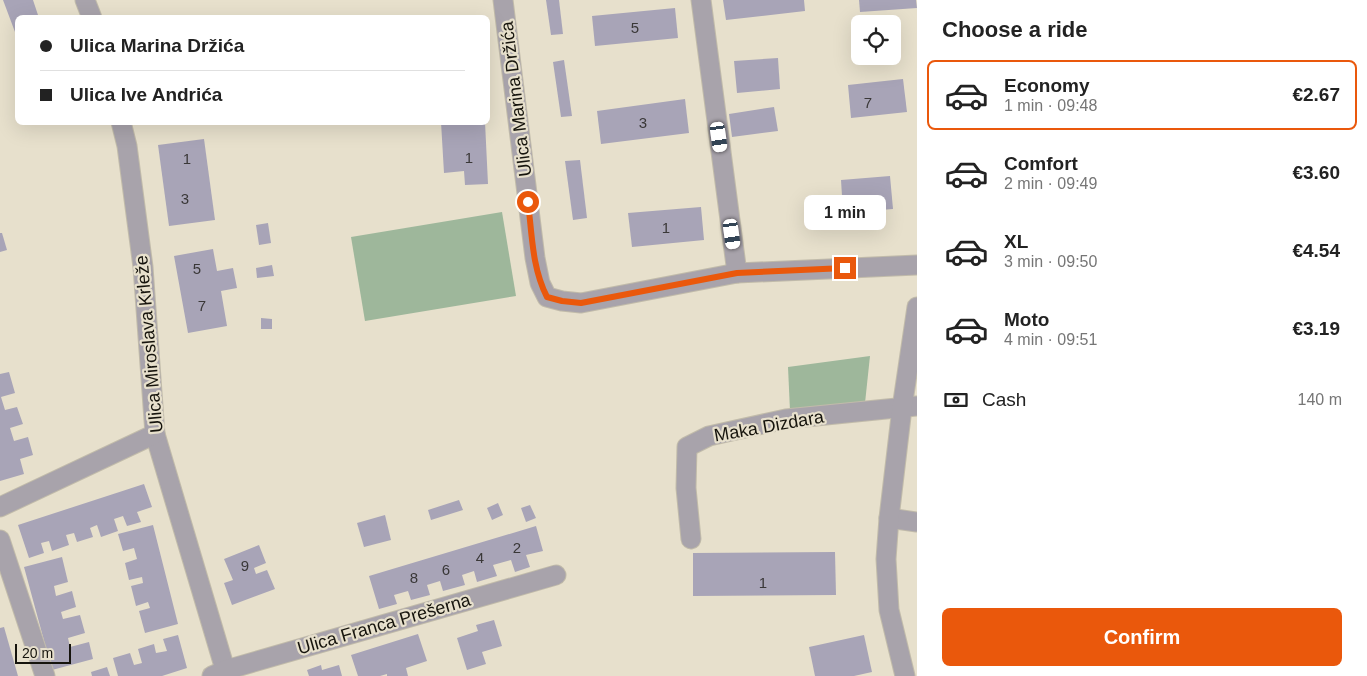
<!DOCTYPE html>
<meta charset="utf-8">
<style>
:root{--surface:#fff;--page:#f6f6f6;--text:#222;--muted:#767676;--line:#e0e0e0;--accent:#ea580c}
body{margin:0;font-family:Arial,sans-serif;background:var(--page);color:var(--text);height:100vh;display:flex;flex-direction:column;font-size:19px;white-space:nowrap}
*{box-sizing:border-box;margin:0}
p{font-size:16px;color:var(--muted)}
.icon{flex:none;width:28px;height:28px;fill:none;stroke:currentColor;stroke-width:2;stroke-linecap:round;stroke-linejoin:round}
.map{position:relative;flex:1;overflow:hidden}
.sheet{display:flex;flex-direction:column;background:var(--surface);width:450px}
.sheet>*{flex:none}
.guide{position:absolute;left:15px;top:15px;width:475px;height:110px;border-radius:8px;box-shadow:0 5px 20px #0002;display:grid;align-content:center;height:110px;padding:0 25px;background:var(--surface)}
.fabs{position:absolute;left:851px;top:15px;display:grid;gap:10px}
.fabs a{display:grid;place-items:center;width:50px;height:50px;border-radius:8px;background:var(--surface);box-shadow:0 5px 20px #0002;font-size:25px}
.scale{position:absolute;left:15px;bottom:12px;width:56px;box-sizing:border-box;padding-left:5px;border:2px solid #16140d;border-top:0;font-size:14px;line-height:18px;white-space:nowrap;color:#16140d;-webkit-text-stroke:4px #e7e0cc;paint-order:stroke}
.end{position:absolute;width:22px;height:22px;margin:-11px;border:6px solid #ea580c;background:#fff;box-shadow:0 0 0 2px #fff}
.from{border-radius:50%}
.bubble{position:absolute;height:35px;border-radius:8px;background:var(--surface);box-shadow:0 5px 20px #0002;font-size:16px;font-weight:700;line-height:35px;text-align:center}
.car{position:absolute;width:15px;height:30px;margin:-15px -8px;border-radius:6px;box-shadow:0 0 4px 1px #0007;background:linear-gradient(#fff 24%,#345 0 40%,#fff 0 76%,#345 0 86%,#fff 0)}
.guide b{display:flex;align-items:center;gap:18px;height:48px;font-size:19px}
.guide b+b{border-top:1px solid var(--line)}
.guide i{width:12px;height:12px;background:var(--text)}
ul{padding:0;list-style:none}
li{display:flex;align-items:center;gap:15px;height:70px;margin:0 10px 8px;padding:0 15px;border:2px solid transparent;border-radius:8px}
li div{flex:1}
li b{display:block;font-size:19px}
li em{font-style:normal;font-weight:700}
li.on{border-color:var(--accent)}
li>.icon{width:45px;height:45px;stroke-width:1.5}
h2{padding:0 25px;font-size:22px;line-height:60px}
.pay{display:flex;align-items:center;gap:12px;height:55px;padding:0 25px;font-size:19px}
.pay p{margin-inline-start:auto}
.action{display:flex;gap:10px;margin-top:auto;padding:10px 25px}
.action a{flex:1;height:58px;border-radius:8px;background:var(--accent);color:#fff;font-size:20px;font-weight:700;line-height:58px;text-align:center}
main{display:flex;flex:1;min-height:0}
.map>svg:first-child{display:block}
.green{fill:#9eb79b}
.building{fill:#a8a4b7}
.lines{fill:none;stroke-linecap:round;stroke-linejoin:round}
.minor-casing{stroke:#c1bbaa;stroke-width:21}
.minor{stroke:#a8a3ab;stroke-width:19}
.route{stroke:#ea580c;stroke-width:6}
.labels{text-anchor:middle;dominant-baseline:central;stroke-width:4.5;stroke-linejoin:round;paint-order:stroke}
.number-label{font-size:15px;fill:#3a3838}
.street-label{font-size:18px;fill:#16140d;stroke:#e7e0cc}
</style>
<main>
<div class="map">
<svg width="917" height="676" viewBox="0 0 917 676">
<rect width="100%" height="100%" fill="#e7e0cc"/>
<g class="green">
<path d="M502 212 516 296 365 321 351 237Z"/>
<path d="M870 356 865 403 790 411 788 367Z"/>
</g>
<g class="building">
<path d="M3 0H33L39 18H18V40Z"/>
<path d="M546 0H559L563 34 551 35Z"/>
<path d="M723 0H804L805 11 726 20Z"/>
<path d="M859 0H916L917 8 860 12Z"/>
<path d="M675 8 678 38 595 46 592 16Z"/>
<path d="M778 58 780 89 737 93 734 61Z"/>
<path d="M564 60 572 116 561 117 553 62Z"/>
<path d="M903 79 907 112 851 118 848 85Z"/>
<path d="M685 99 689 133 601 144 597 111Z"/>
<path d="M774 107 778 131 732 137 729 114Z"/>
<path d="M441 122H485L488 184 465 185 464 171 444 173Z"/>
<path d="M204 139 215 220 169 226 158 145Z"/>
<path d="M580 160 587 218 573 220 565 161Z"/>
<path d="M890 176 893 209 843 213 841 180Z"/>
<path d="M701 207 704 240 632 247 628 213Z"/>
<path d="M268 223 271 243 259 245 256 225Z"/>
<path d="M0 233H2L7 250 0 252Z"/>
<path d="M213 249 217 271 233 268 237 288 221 291 227 326 188 333 174 256Z"/>
<path d="M272 265 274 276 257 278 256 268Z"/>
<path d="M261 318 272 319V329H261Z"/>
<path d="M9 372 15 393 1 397 5 410 17 407 23 424 10 428 14 441 28 437 33 455 20 459 24 474 0 481V374Z"/>
<path d="M144 484 152 507 137 512 141 522 127 526 123 516 114 519 118 531 101 537 97 525 90 528 93 537 77 542 74 533 66 535 69 545 52 551 49 541 41 543 44 553 29 558 18 525Z"/>
<path d="M459 500 463 510 431 520 428 510Z"/>
<path d="M498 503 503 515 492 520 487 508Z"/>
<path d="M530 505 536 518 526 522 521 508Z"/>
<path d="M385 515 391 540 364 547 357 523Z"/>
<path d="M153 525 178 624 145 633 139 611 150 608 148 602 136 606 131 586 143 583 142 577 129 580 125 563 137 559 134 548 123 551 118 534Z"/>
<path d="M536 526 543 551 526 555 530 567 515 572 511 560 493 565 497 576 477 582 474 571 462 575 465 585 443 591 440 581 427 585 430 595 411 600 408 591 394 595 397 604 379 609 369 576Z"/>
<path d="M259 545 266 563 254 568 256 574 267 570 275 589 232 605 224 583 233 580 224 559Z"/>
<path d="M835 552 836 595 693 596V553Z"/>
<path d="M62 557 68 582 54 586 56 596 72 591 76 607 61 612 63 619 80 615 85 633 68 638 70 647 89 642 93 659 52 670 24 567Z"/>
<path d="M494 620 502 646 482 652 486 664 467 670 457 638 478 631 476 625Z"/>
<path d="M4 627 18 676H0V628Z"/>
<path d="M418 634 427 661 406 668 408 676H387V674L380 676H358L351 655Z"/>
<path d="M178 635 187 668 162 676H118L113 658 130 653 134 665 142 663 138 649 154 644 156 653 167 651 163 639Z"/>
<path d="M864 635 872 672 854 676H815L809 647Z"/>
<path d="M321 665 322 670 339 665 342 676H309L307 670Z"/>
<path d="M107 667 110 676H92L91 672Z"/>
</g>
<g class="lines">
<g class="minor-casing">
<g id="minor">
<path d="M85 0 92 18"/>
<path d="M503 0 535 258 540 283 547 297 562 301 581 303 737 273 917 265"/>
<path d="M701 0 737 273"/>
<path d="M121 122 127 146 143 267 155 434 227 676"/>
<path d="M0 507 155 434"/>
<path d="M889 518 917 522"/>
<path d="M691 539 686 488 687 447 709 436 786 419 917 406"/>
<path d="M0 540 45 676"/>
<path d="M212 676 226 670 556 575"/>
<path d="M905 676 889 610 886 559 889 518 902 408 917 307"/>
</g>
</g>
<use href="#minor" class="minor"/>
</g>
<g class="lines">
<path class="route" d="M528 202C532 234 532 268 547 297L562 301 581 303 737 273 845 268"/>
</g>
<g class="labels">
<g class="number-label">
<text x="635" y="27">5</text>
<text x="868" y="102">7</text>
<text x="643" y="122">3</text>
<text x="469" y="157">1</text>
<text x="187" y="158">1</text>
<text x="185" y="198">3</text>
<text x="666" y="227">1</text>
<text x="197" y="268">5</text>
<text x="202" y="305">7</text>
<text x="517" y="547">2</text>
<text x="480" y="557">4</text>
<text x="245" y="565">9</text>
<text x="446" y="569">6</text>
<text x="414" y="577">8</text>
<text x="763" y="582">1</text>
</g>
<g class="street-label">
<text transform="translate(516 99) rotate(-97)">Ulica Marina Držića</text>
<text transform="translate(149 344) rotate(-95)">Ulica Miroslava Krleže</text>
<text transform="translate(769 426) rotate(-10)">Maka Dizdara</text>
<text transform="translate(384 624) rotate(-16)">Ulica Franca Prešerna</text>
</g>
</g>
</svg>
<div class="fabs">
<a><svg class="icon" aria-label="locate" viewBox="0 0 24 24"><circle cx="12" cy="12" r="6"/><path d="M12 2v4M12 18v4M2 12h4M18 12h4"/></svg></a>
</div>
<div class="scale">20 m</div>
<i class="end from" style="left:528px;top:202px"></i>
<i class="end" style="left:845px;top:268px"></i>
<div class="bubble" style="left:804px;top:195px;width:82px">1 min</div>
<i class="car" style="left:719px;top:137px;rotate:172deg"></i>
<i class="car" style="left:732px;top:234px;rotate:172deg"></i>
<div class="guide">
<b><i class="from"></i>Ulica Marina Držića</b>
<b><i></i>Ulica Ive Andrića</b>
</div>
</div>
<section class="sheet">
<h2>Choose a ride</h2>
<ul>
<li class="on"><svg class="icon" aria-label="car" viewBox="0 0 24 24"><path d="M5 17H2v-5l4-1 3-4h7l3 4 3 1v5h-3M9 17h6M6 11h13"/><circle cx="7" cy="17" r="2"/><circle cx="17" cy="17" r="2"/></svg><div><b>Economy</b><p>1 min · 09:48</p></div><em>€2.67</em></li>
<li><svg class="icon" aria-label="car" viewBox="0 0 24 24"><path d="M5 17H2v-5l4-1 3-4h7l3 4 3 1v5h-3M9 17h6M6 11h13"/><circle cx="7" cy="17" r="2"/><circle cx="17" cy="17" r="2"/></svg><div><b>Comfort</b><p>2 min · 09:49</p></div><em>€3.60</em></li>
<li><svg class="icon" aria-label="car" viewBox="0 0 24 24"><path d="M5 17H2v-5l4-1 3-4h7l3 4 3 1v5h-3M9 17h6M6 11h13"/><circle cx="7" cy="17" r="2"/><circle cx="17" cy="17" r="2"/></svg><div><b>XL</b><p>3 min · 09:50</p></div><em>€4.54</em></li>
<li><svg class="icon" aria-label="car" viewBox="0 0 24 24"><path d="M5 17H2v-5l4-1 3-4h7l3 4 3 1v5h-3M9 17h6M6 11h13"/><circle cx="7" cy="17" r="2"/><circle cx="17" cy="17" r="2"/></svg><div><b>Moto</b><p>4 min · 09:51</p></div><em>€3.19</em></li>
</ul>
<div class="pay"><svg class="icon" aria-label="cash" viewBox="0 0 24 24"><path d="M3 7h18v10H3z"/><circle cx="12" cy="12" r="2"/></svg>Cash<p>140 m</p></div>
<div class="action"><a>Confirm</a></div>
</section>
</main>
